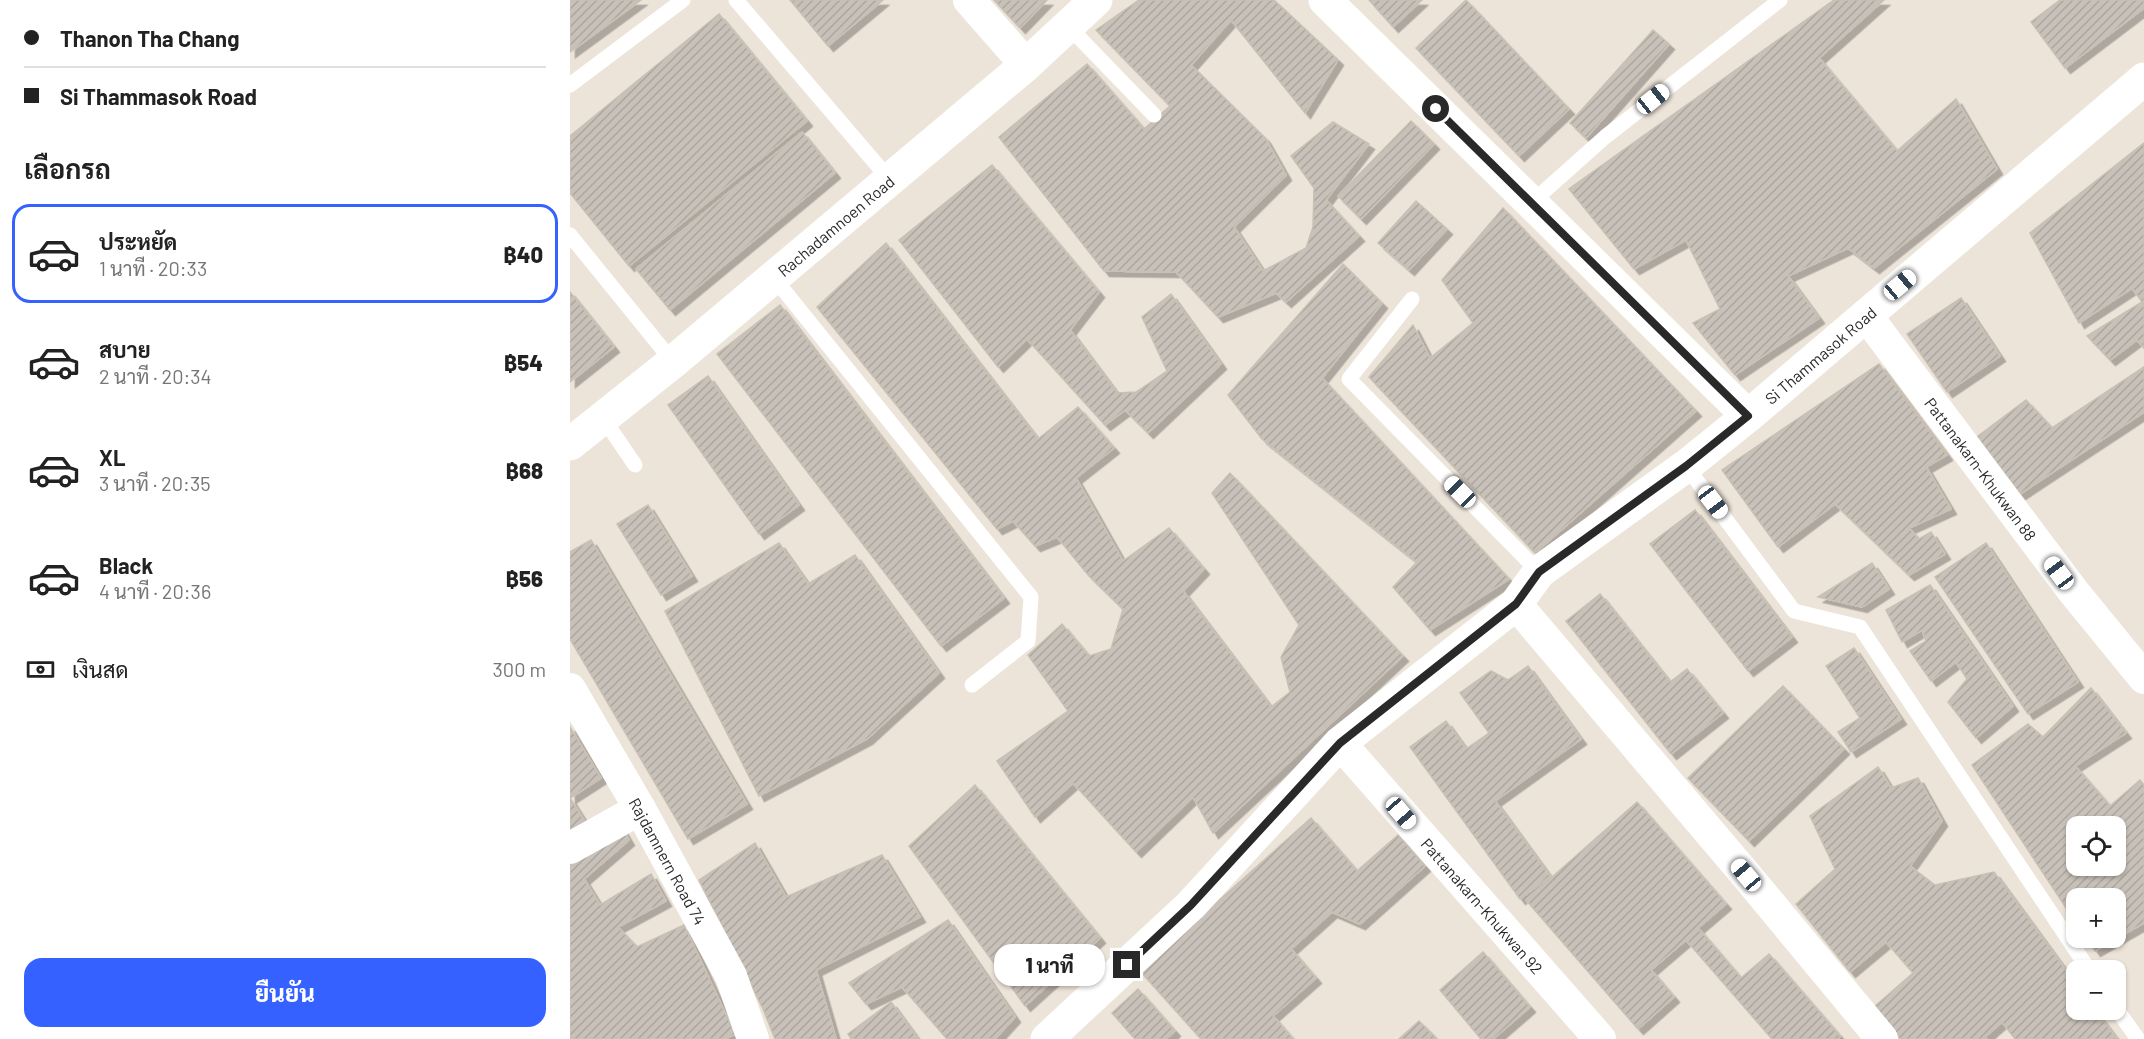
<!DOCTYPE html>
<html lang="th">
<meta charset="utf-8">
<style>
:root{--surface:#fff;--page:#f2f2f2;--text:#222;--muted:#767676;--line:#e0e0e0;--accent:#3461ff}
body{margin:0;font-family:Barlow,Sarabun,sans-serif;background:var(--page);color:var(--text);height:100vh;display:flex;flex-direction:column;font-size:22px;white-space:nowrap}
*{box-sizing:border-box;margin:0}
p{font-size:20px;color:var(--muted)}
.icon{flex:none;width:33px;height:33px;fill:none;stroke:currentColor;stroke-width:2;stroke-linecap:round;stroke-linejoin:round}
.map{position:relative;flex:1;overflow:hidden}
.drawer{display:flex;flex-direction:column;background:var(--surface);width:570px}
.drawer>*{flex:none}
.guide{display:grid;align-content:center;height:132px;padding:0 24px;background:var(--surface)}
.tools{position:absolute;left:1496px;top:816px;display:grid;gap:12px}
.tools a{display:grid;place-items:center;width:60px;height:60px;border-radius:12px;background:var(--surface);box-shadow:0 2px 4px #0004;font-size:30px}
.end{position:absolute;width:27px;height:27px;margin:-14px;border:8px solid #292929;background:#fff;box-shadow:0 0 0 3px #fff}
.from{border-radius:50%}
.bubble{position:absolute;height:42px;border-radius:18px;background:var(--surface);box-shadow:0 2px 4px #0004;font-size:20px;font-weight:800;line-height:42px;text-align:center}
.car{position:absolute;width:18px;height:36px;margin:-18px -9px;border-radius:8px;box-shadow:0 0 4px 2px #0007;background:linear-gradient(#fff 24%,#345 0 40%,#fff 0 76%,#345 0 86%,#fff 0)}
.guide b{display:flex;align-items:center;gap:21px;height:57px;font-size:22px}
.guide b+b{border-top:2px solid var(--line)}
.guide i{width:15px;height:15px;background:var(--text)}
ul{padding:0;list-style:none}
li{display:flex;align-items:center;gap:18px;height:99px;margin:0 12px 9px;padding:0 12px;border:3px solid transparent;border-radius:18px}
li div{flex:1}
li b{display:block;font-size:22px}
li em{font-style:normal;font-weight:800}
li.current{border-color:var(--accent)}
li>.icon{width:54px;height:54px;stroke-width:1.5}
h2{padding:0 24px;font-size:27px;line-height:72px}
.pay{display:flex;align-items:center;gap:15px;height:66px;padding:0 24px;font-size:22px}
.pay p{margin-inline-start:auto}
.primary-button{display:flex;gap:12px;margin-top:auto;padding:12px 24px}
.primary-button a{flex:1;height:69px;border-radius:18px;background:var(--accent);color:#fff;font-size:24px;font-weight:800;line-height:69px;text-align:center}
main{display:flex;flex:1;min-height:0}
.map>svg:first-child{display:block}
.building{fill:url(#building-hatch);stroke:#c8c0b3;stroke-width:1.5;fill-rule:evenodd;filter:url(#shadow)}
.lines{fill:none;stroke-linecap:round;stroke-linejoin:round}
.service{stroke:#fff;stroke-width:15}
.minor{stroke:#fff;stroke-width:32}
.tertiary{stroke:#fff;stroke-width:33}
.secondary{stroke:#fff;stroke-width:33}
.route{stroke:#292929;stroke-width:8}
.labels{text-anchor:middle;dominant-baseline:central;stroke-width:6;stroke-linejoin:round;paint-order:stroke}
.street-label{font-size:16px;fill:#292929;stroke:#fff}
</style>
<main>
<section class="drawer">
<div class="guide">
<b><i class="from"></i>Thanon Tha Chang</b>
<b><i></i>Si Thammasok Road</b>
</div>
<h2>เลือกรถ</h2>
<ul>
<li class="current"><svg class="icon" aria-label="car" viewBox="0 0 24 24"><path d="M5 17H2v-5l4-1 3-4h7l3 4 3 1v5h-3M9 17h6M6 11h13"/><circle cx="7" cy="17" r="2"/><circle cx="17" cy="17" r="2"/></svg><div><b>ประหยัด</b><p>1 นาที · 20:33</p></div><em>฿40</em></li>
<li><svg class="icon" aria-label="car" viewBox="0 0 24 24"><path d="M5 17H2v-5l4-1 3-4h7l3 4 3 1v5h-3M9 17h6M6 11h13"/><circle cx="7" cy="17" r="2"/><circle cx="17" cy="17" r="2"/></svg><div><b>สบาย</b><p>2 นาที · 20:34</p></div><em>฿54</em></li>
<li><svg class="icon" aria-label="car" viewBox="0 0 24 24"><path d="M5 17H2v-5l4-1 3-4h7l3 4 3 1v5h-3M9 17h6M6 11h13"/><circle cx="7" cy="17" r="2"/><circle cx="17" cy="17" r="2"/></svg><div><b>XL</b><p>3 นาที · 20:35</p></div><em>฿68</em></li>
<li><svg class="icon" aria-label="car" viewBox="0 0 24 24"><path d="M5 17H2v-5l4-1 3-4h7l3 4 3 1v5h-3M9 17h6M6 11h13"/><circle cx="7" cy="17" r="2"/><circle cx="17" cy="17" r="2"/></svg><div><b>Black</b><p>4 นาที · 20:36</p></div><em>฿56</em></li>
</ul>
<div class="pay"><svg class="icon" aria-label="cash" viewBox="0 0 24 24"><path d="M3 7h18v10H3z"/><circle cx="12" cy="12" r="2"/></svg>เงินสด<p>300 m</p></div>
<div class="primary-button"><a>ยืนยัน</a></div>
</section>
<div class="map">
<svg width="1574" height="1039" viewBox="0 0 1574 1039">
<defs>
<pattern id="building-hatch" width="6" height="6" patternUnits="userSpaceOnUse" patternTransform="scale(1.5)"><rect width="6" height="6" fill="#c8c1b9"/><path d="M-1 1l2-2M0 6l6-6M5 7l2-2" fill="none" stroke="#aca69f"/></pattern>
<filter id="shadow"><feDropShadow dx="5.5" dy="5.5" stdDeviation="0" flood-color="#0004"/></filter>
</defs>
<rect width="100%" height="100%" fill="#ede4d9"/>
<g class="building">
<path d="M0 0H71L0 52Z"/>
<path d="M220 0H313L258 46Z"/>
<path d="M424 0H477L450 28Z"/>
<path d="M569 0H704L768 60 735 113 661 20 621 65 695 138 716 175 664 227 693 271 736 248 743 227 744 188 721 156 763 122 799 144 756 200 789 236 716 302 706 293 648 317 606 272 534 271 429 137 517 64 574 129 600 106 526 30Z"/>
<path d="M799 0H852L823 27Z"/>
<path d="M896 0 999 109 949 156 846 48Z"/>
<path d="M1264 0H1314L1249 58 1327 151 1386 99 1427 169 1304 268 1278 248 1218 276 1249 318 1165 375 1123 323 1150 309 1116 240 1064 269 999 189Z"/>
<path d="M1490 0H1574V8L1495 68 1461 22Z"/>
<path d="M149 14 237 121 59 266 0 193V136Z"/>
<path d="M1083 30 1099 44 1016 138 1000 123Z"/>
<path d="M841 121 864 144 791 219 768 196Z"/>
<path d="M232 132 265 173 100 310 66 269Z"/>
<path d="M1574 143V348L1567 340 1540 360 1517 336 1572 302 1562 288 1509 323 1460 233Z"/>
<path d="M422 165 529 292 500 330 547 393 566 392 597 371 572 317 601 294 651 364 578 433 555 410 535 425 457 339 428 367 329 240Z"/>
<path d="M846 201 877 229 839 270 808 243Z"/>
<path d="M933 208 1126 411 965 553 799 377 843 325 860 358 903 323 872 280Z"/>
<path d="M316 243 468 439 508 407 544 448 506 478 553 561 599 528 634 569 613 591 701 707 720 692 711 657 729 625 642 493 660 473 833 656 643 833 623 797 566 852 503 783 465 817 427 761 498 711 458 655 492 624 519 656 541 649 553 609 519 576 487 537 465 546 443 521 427 529 247 307Z"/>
<path d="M773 264 812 303 752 378 939 579 860 630 823 587 847 562 692 439 658 395Z"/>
<path d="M0 292 44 347 0 382Z"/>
<path d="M1391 298 1430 356 1377 392 1337 334Z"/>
<path d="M210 305 434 598 371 646 147 354Z"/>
<path d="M1309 364 1377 455 1356 467 1381 509 1339 528 1349 539 1361 532 1375 554 1339 575 1265 504 1208 547 1152 470Z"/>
<path d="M1574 367V412L1450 494 1407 437 1456 400 1482 428Z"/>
<path d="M138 376 229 505 189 534 98 405Z"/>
<path d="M78 505 122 576 91 595 47 524Z"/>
<path d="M1125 510 1222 637 1178 671 1080 544Z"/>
<path d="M21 540 177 804 118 839 0 639V552Z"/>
<path d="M209 543 238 584 285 555 369 673 297 739 189 796 95 611Z"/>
<path d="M1416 543 1508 682 1458 714 1365 577Z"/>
<path d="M1302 563 1319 589 1292 607 1248 597Z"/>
<path d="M1360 585 1443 706 1406 738 1378 702 1397 679 1386 662 1361 681 1340 651 1356 641 1352 630 1332 642 1316 610Z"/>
<path d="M1030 594 1100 682 1117 669 1153 713 1101 754 996 621Z"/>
<path d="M1284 648 1331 719 1281 752 1268 732 1290 718 1256 666Z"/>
<path d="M958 666 1011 739 925 801 980 876 950 899 840 747 876 721 896 749 919 733 890 693 921 671 938 680Z"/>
<path d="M1213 686 1274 749 1179 841 1118 778Z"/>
<path d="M1521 688 1556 733 1505 766 1540 806 1570 780 1574 785V923L1525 951 1516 938H1545V898H1506V923L1402 765 1458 724 1473 737ZM1506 826H1545V866H1506Z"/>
<path d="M0 727 31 778 0 798 17 825 42 811 59 840 14 879 30 905 81 874 96 901 48 927 67 947 114 925 165 1034 155 1039H0Z"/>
<path d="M1308 767 1321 788 1348 778 1372 821 1340 866 1365 885 1424 872 1506 984V1010H1525L1547 1039H1445L1432 1022 1415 1037 1417 1039H1330L1305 1006 1343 973 1316 942 1280 972 1226 904 1265 869 1240 816Z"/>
<path d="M405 785 530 938 455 1006 339 846Z"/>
<path d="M1067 802 1156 904 1128 928 1171 978 1199 954 1270 1036 1269 1039H1202L1116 940 1081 970 1104 997 1068 1029 956 900Z"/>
<path d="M741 818 787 871 828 835 855 866 790 924 762 912 721 949 746 978 703 1016 723 1039H631L570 971Z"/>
<path d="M185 843 216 897 312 855 350 917 246 970 266 1039H205L193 1009 129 880Z"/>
<path d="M378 920 445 1017 425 1039H377L332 987 296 1004 279 983Z"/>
<path d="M913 952 960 1007 923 1039H911L870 990Z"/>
<path d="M568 989 605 1031 596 1039H565L542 1013Z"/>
<path d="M321 1002 348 1039H281L278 1034Z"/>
<path d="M849 1021 867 1039H829Z"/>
</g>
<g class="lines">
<g class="service">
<path d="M166 0 320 180"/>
<path d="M498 26 584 115"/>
<path d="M0 85 113 0"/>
<path d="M961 203 1035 137 1210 0"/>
<path d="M0 235 103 362"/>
<path d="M204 278 461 597 458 641 402 685"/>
<path d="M842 299 779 379 969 572"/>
<path d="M33 418 65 465"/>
<path d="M1116 466 1224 611 1290 627 1519 970"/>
<path d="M1545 1007 1568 1039"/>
</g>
<g class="minor">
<path d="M399 0 456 65"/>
<path id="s1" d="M1296 315 1503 591 1574 678"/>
<path d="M946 604 1176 875 1312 1039"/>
<path id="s2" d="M0 689 70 809 161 976 183 1039"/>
<path id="s3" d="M770 743 1030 1039"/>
<path d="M0 848 70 809"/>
</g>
<g class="tertiary">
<path d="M755 0 1178 416"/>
<path id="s4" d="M477 1039 621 905 770 743 946 604 969 572 1116 466 1178 416 1574 79"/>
</g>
<path class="secondary" id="s5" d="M0 444 103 362 456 65 526 0"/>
</g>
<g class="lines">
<path class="route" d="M557 965 621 905 770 743 946 604 969 572 1116 466 1178 416 866 109"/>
</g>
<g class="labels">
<g class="street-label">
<text stroke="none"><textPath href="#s5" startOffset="344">Rachadamnoen Road</textPath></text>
<text stroke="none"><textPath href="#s4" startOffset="1036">Si Thammasok Road</textPath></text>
<text stroke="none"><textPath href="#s1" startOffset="192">Pattanakarn-Khukwan 88</textPath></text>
<text stroke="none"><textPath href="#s2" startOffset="198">Rajdamnern Road 74</textPath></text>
<text stroke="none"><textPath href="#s3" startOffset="216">Pattanakarn-Khukwan 92</textPath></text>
</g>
</g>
</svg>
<div class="tools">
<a><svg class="icon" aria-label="locate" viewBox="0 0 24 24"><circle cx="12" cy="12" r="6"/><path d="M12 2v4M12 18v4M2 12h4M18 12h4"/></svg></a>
<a>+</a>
<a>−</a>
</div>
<i class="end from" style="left:866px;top:109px"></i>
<i class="end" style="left:557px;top:965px"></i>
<div class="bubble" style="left:424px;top:944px;width:111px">1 นาที</div>
<i class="car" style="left:1083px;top:99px;rotate:51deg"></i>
<i class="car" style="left:1330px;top:285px;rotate:50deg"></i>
<i class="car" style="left:890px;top:492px;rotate:315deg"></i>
<i class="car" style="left:1143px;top:502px;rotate:143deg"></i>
<i class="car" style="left:1489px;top:573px;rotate:323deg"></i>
<i class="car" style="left:831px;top:813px;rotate:139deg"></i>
<i class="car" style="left:1176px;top:875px;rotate:320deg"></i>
</div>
</main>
